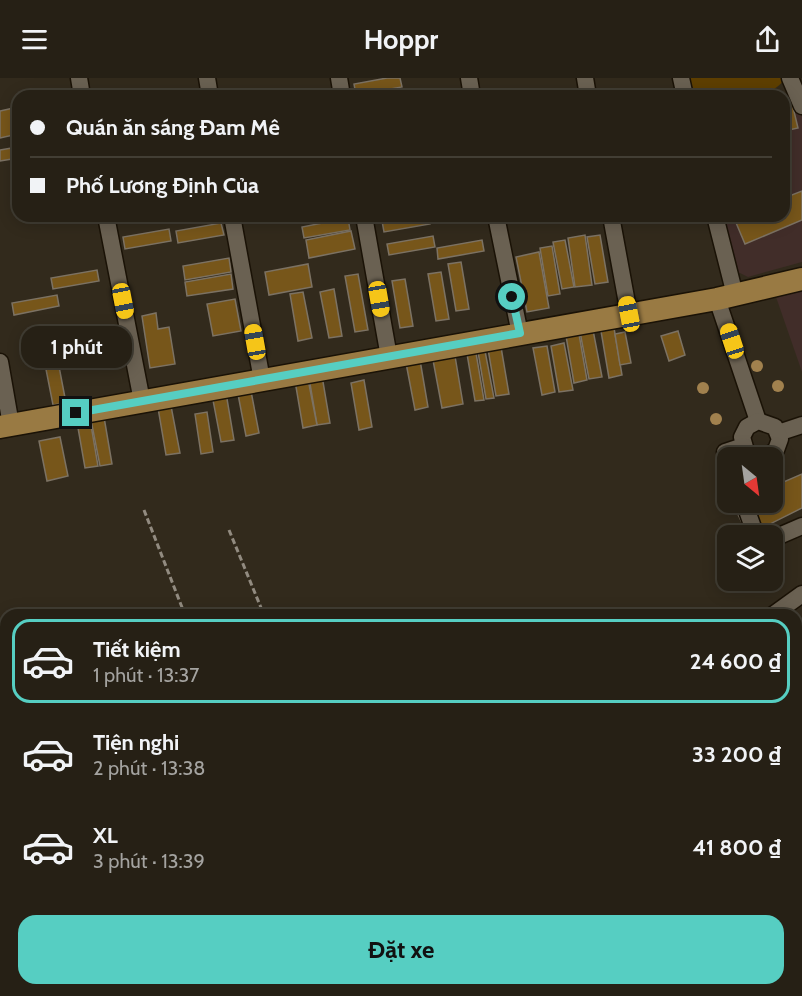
<!DOCTYPE html>
<html lang="vi">
<meta charset="utf-8">
<style>
:root{--surface:#262015;--page:#322d22;--text:#f1f3f6;--muted:#a4a3a0;--line:#423e34;--accent:#56cec2}
body{margin:0;font-family:Cabin,sans-serif;background:var(--page);color:var(--text);height:100vh;display:flex;flex-direction:column;font-size:22px;white-space:nowrap}
*{box-sizing:border-box;margin:0}
p{font-size:20px;color:var(--muted)}
.icon{flex:none;width:33px;height:33px;fill:none;stroke:currentColor;stroke-width:2;stroke-linecap:round;stroke-linejoin:round}
.map{position:relative;flex:1;overflow:hidden}
.drawer{position:absolute;left:0px;top:531px;width:802px;height:387px;display:flex;flex-direction:column;background:var(--surface);border-radius:18px 18px 0 0;box-shadow:0 3px 15px #0003,0 0 0 2px var(--line)}
.drawer>*{flex:none}
.banner{position:absolute;left:12px;top:12px;width:778px;height:132px;border-radius:18px;box-shadow:0 3px 15px #0003,0 0 0 2px var(--line);display:grid;align-content:center;height:132px;padding:0 18px;background:var(--surface)}
.needle{width:39px;rotate:151deg}
.fabs{position:absolute;left:717px;top:369px;display:grid;gap:12px}
.fabs a{display:grid;place-items:center;width:66px;height:66px;border-radius:12px;background:var(--surface);box-shadow:0 3px 15px #0003,0 0 0 2px var(--line);font-size:30px}
.end{position:absolute;width:27px;height:27px;margin:-14px;border:8px solid #56cec2;background:#111;box-shadow:0 0 0 3px #111}
.from{border-radius:50%}
.bubble{position:absolute;height:42px;border-radius:18px;background:var(--surface);box-shadow:0 3px 15px #0003,0 0 0 2px var(--line);font-size:20px;font-weight:800;line-height:42px;text-align:center}
.car{position:absolute;width:18px;height:36px;margin:-18px -9px;border-radius:8px;box-shadow:0 0 4px 2px #0007;background:linear-gradient(#f5c518 24%,#345 0 40%,#f5c518 0 76%,#345 0 86%,#f5c518 0)}
.banner b{display:flex;align-items:center;gap:21px;height:57px;font-size:22px}
.banner b+b{border-top:2px solid var(--line)}
.banner i{width:15px;height:15px;background:var(--text)}
ul{padding:10px 0 0;list-style:none}
li{display:flex;align-items:center;gap:18px;height:84px;margin:0 12px 9px;padding:0 6px;border:3px solid transparent;border-radius:18px}
li div{flex:1}
li b{display:block;font-size:22px}
li em{font-style:normal;font-weight:800}
li.selected{border-color:var(--accent)}
li>.icon{width:54px;height:54px;stroke-width:1.5}
.cta{display:flex;gap:12px;margin-top:auto;padding:12px 18px}
.cta a{flex:1;height:69px;border-radius:18px;background:var(--accent);color:#111;font-size:24px;font-weight:800;line-height:69px;text-align:center}
header{display:flex;justify-content:space-between;align-items:center;height:78px;padding:0 18px;background:var(--surface);font-size:27px;font-weight:800}
.map>svg:first-child{display:block}
.education{fill:#412d29}
.green{fill:#5e3f00}
.building{fill:#77561a;stroke:#7c7263;stroke-width:1.5}
.lines{fill:none;stroke-linecap:round;stroke-linejoin:round}
.minor-casing{stroke:#1a1206;stroke-width:19}
.major-casing{stroke:#1a1206;stroke-width:25}
.path{stroke:#928b80;stroke-width:3;stroke-dasharray:6 3;stroke-linecap:butt}
.minor{stroke:#6a6152;stroke-width:16}
.major{stroke:#997a43;stroke-width:22}
.tree{fill:#a1814e}
.route{stroke:#56cec2;stroke-width:8}
</style>
<header><svg class="icon" aria-label="menu" viewBox="0 0 24 24"><path d="M4 6h16M4 12h16M4 18h16"/></svg>Hoppr<svg class="icon" aria-label="share" viewBox="0 0 24 24"><path d="M12 15V3M7 8l5-5 5 5M5 13v7h14v-7"/></svg></header>
<div class="map">
<svg width="802" height="918" viewBox="0 0 802 918">
<rect width="100%" height="100%" fill="#322a1c"/>
<g class="education">
<path d="M794 21 802 39V184L748 199 738 194 723 138H784L785 23Z"/>
<path d="M802 211V294L776 219Z"/>
</g>
<path class="green" d="M689 0H783L784 2C765 27 721 18 694 18Z"/>
<g class="building">
<path d="M387 0H400L402 9 356 17 354 6Z"/>
<path d="M64 12 66 18H38Z"/>
<path d="M404 12 405 18H366Z"/>
<path d="M792 25 798 50 784 53V27Z"/>
<path d="M18 29V56L0 60V33Z"/>
<path d="M18 69V80L0 83V72Z"/>
<path d="M802 113V142L745 166 734 140 784 138V120Z"/>
<path d="M407 138H428L430 146 384 154 382 143Z"/>
<path d="M509 138H533L510 142Z"/>
<path d="M348 140 350 152 304 160 302 149Z"/>
<path d="M221 145 224 157 178 165 176 153Z"/>
<path d="M169 151 171 163 125 171 123 159Z"/>
<path d="M351 153 355 171 309 180 306 162Z"/>
<path d="M585 157 592 207 575 209 568 160Z"/>
<path d="M600 157 608 204 595 206 587 159Z"/>
<path d="M433 158 435 169 389 177 387 166Z"/>
<path d="M482 162 484 173 438 181 437 170Z"/>
<path d="M565 162 574 209 562 211 553 164Z"/>
<path d="M552 168 560 216 548 218 540 170Z"/>
<path d="M539 174 549 230 527 234 516 179Z"/>
<path d="M229 180 231 194 185 202 183 188Z"/>
<path d="M461 184 469 231 456 233 448 186Z"/>
<path d="M308 186 312 209 269 217 265 194Z"/>
<path d="M97 192 99 203 53 211 51 200Z"/>
<path d="M441 194 449 241 436 243 428 196Z"/>
<path d="M231 196 233 211 187 218 185 204Z"/>
<path d="M358 196 368 252 355 254 345 198Z"/>
<path d="M405 201 413 248 400 250 392 203Z"/>
<path d="M334 211 342 258 329 260 320 214Z"/>
<path d="M303 214 312 260 298 263 290 216Z"/>
<path d="M57 217 59 228 14 237 12 225Z"/>
<path d="M235 221 241 253 213 258 207 226Z"/>
<path d="M156 235 158 251 169 249 175 286 150 290 142 238Z"/>
<path d="M614 250 622 297 609 300 601 253Z"/>
<path d="M593 252 602 299 589 301 580 254Z"/>
<path d="M678 253 685 277 669 283 661 258Z"/>
<path d="M625 254 631 285 620 287 615 256Z"/>
<path d="M579 256 587 302 574 305 566 258Z"/>
<path d="M564 265 573 312 559 314 551 268Z"/>
<path d="M547 268 555 314 542 317 533 270Z"/>
<path d="M501 269 509 316 496 318 488 271Z"/>
<path d="M56 273 66 325 53 327 43 276Z"/>
<path d="M485 273 494 320 486 321 478 274Z"/>
<path d="M476 275 484 322 475 323 467 276Z"/>
<path d="M455 278 463 326 442 330 433 282Z"/>
<path d="M420 282 428 329 415 332 406 285Z"/>
<path d="M322 298 330 345 317 347 309 300Z"/>
<path d="M308 301 317 347 303 350 295 303Z"/>
<path d="M364 302 372 349 359 352 351 305Z"/>
<path d="M250 308 259 355 246 358 237 311Z"/>
<path d="M226 315 234 362 221 364 212 317Z"/>
<path d="M171 328 180 375 166 377 158 330Z"/>
<path d="M207 334 213 374 201 376 195 336Z"/>
<path d="M104 339 112 386 100 388 91 342Z"/>
<path d="M90 341 98 388 85 390 77 344Z"/>
<path d="M60 359 68 398 47 403 39 363Z"/>
<path d="M802 396V430L748 457 734 428 742 424H772V409Z"/>
</g>
<g class="lines">
<g class="minor-casing">
<g id="minor">
<path d="M79 0 82 18"/>
<path d="M207 0 210 18"/>
<path d="M339 0 342 18"/>
<path d="M469 0 472 18"/>
<path d="M585 0 588 18"/>
<path d="M681 0 685 18"/>
<path d="M790 0 802 28"/>
<path d="M106 138 142 323"/>
<path d="M232 138 262 302"/>
<path d="M364 138 389 279"/>
<path d="M496 138 520 256"/>
<path d="M611 138 629 236"/>
<path d="M715 138 735 217"/>
<path d="M717 221 758 343"/>
<path d="M0 284 11 347"/>
<path d="M778 355 802 347"/>
<path d="M756 380 746 373 742 359 747 349 758 343 775 349 780 361 776 372 765 380"/>
<path d="M728 381 725 374 743 368"/>
<path d="M744 424 756 458"/>
<path d="M772 461 802 448"/>
<path d="M773 537 802 516"/>
<path d="M0 637 6 650"/>
<path d="M127 912 130 918"/>
<path d="M262 918 270 912"/>
</g>
</g>
<g class="major-casing">
<path id="major" d="M0 349 717 221 802 201"/>
</g>
<g class="path">
<path d="M144 432 185 537"/>
<path d="M229 452 264 537"/>
<path d="M796 708 802 716"/>
<path d="M360 912 364 918"/>
</g>
<use href="#minor" class="minor"/>
<use href="#major" class="major"/>
</g>
<g class="tree">
<circle cx="757" cy="288" r="6"/>
<circle cx="778" cy="308" r="6"/>
<circle cx="703" cy="310" r="6"/>
<circle cx="716" cy="341" r="6"/>
</g>
<g class="lines">
<path class="route" d="M76 335 520 255 512 219"/>
</g>
</svg>
<div class="fabs">
<a><svg class="needle" viewBox="-14 -14 28 28"><path d="M0-13l5 13h-10z" fill="#e53935"/><path d="M0 13l5-13h-10z" fill="#a4a3a0"/></svg></a>
<a><svg class="icon" aria-label="layers" viewBox="0 0 24 24"><path d="M12 4l9 5-9 5-9-5zM3 14l9 5 9-5"/></svg></a>
</div>
<i class="end from" style="left:512px;top:219px"></i>
<i class="end" style="left:76px;top:335px"></i>
<div class="bubble" style="left:21px;top:248px;width:111px">1 phút</div>
<i class="car" style="left:379px;top:221px;rotate:170deg"></i>
<i class="car" style="left:123px;top:223px;rotate:169deg"></i>
<i class="car" style="left:629px;top:236px;rotate:349deg"></i>
<i class="car" style="left:732px;top:263px;rotate:342deg"></i>
<i class="car" style="left:255px;top:264px;rotate:350deg"></i>
<div class="banner">
<b><i class="from"></i>Quán ăn sáng Đam Mê</b>
<b><i></i>Phố Lương Định Của</b>
</div>
<section class="drawer">
<ul>
<li class="selected"><svg class="icon" aria-label="car" viewBox="0 0 24 24"><path d="M5 17H2v-5l4-1 3-4h7l3 4 3 1v5h-3M9 17h6M6 11h13"/><circle cx="7" cy="17" r="2"/><circle cx="17" cy="17" r="2"/></svg><div><b>Tiết kiệm</b><p>1 phút · 13:37</p></div><em>24 600 ₫</em></li>
<li><svg class="icon" aria-label="car" viewBox="0 0 24 24"><path d="M5 17H2v-5l4-1 3-4h7l3 4 3 1v5h-3M9 17h6M6 11h13"/><circle cx="7" cy="17" r="2"/><circle cx="17" cy="17" r="2"/></svg><div><b>Tiện nghi</b><p>2 phút · 13:38</p></div><em>33 200 ₫</em></li>
<li><svg class="icon" aria-label="car" viewBox="0 0 24 24"><path d="M5 17H2v-5l4-1 3-4h7l3 4 3 1v5h-3M9 17h6M6 11h13"/><circle cx="7" cy="17" r="2"/><circle cx="17" cy="17" r="2"/></svg><div><b>XL</b><p>3 phút · 13:39</p></div><em>41 800 ₫</em></li>
</ul>
<div class="cta"><a>Đặt xe</a></div>
</section>
</div>
